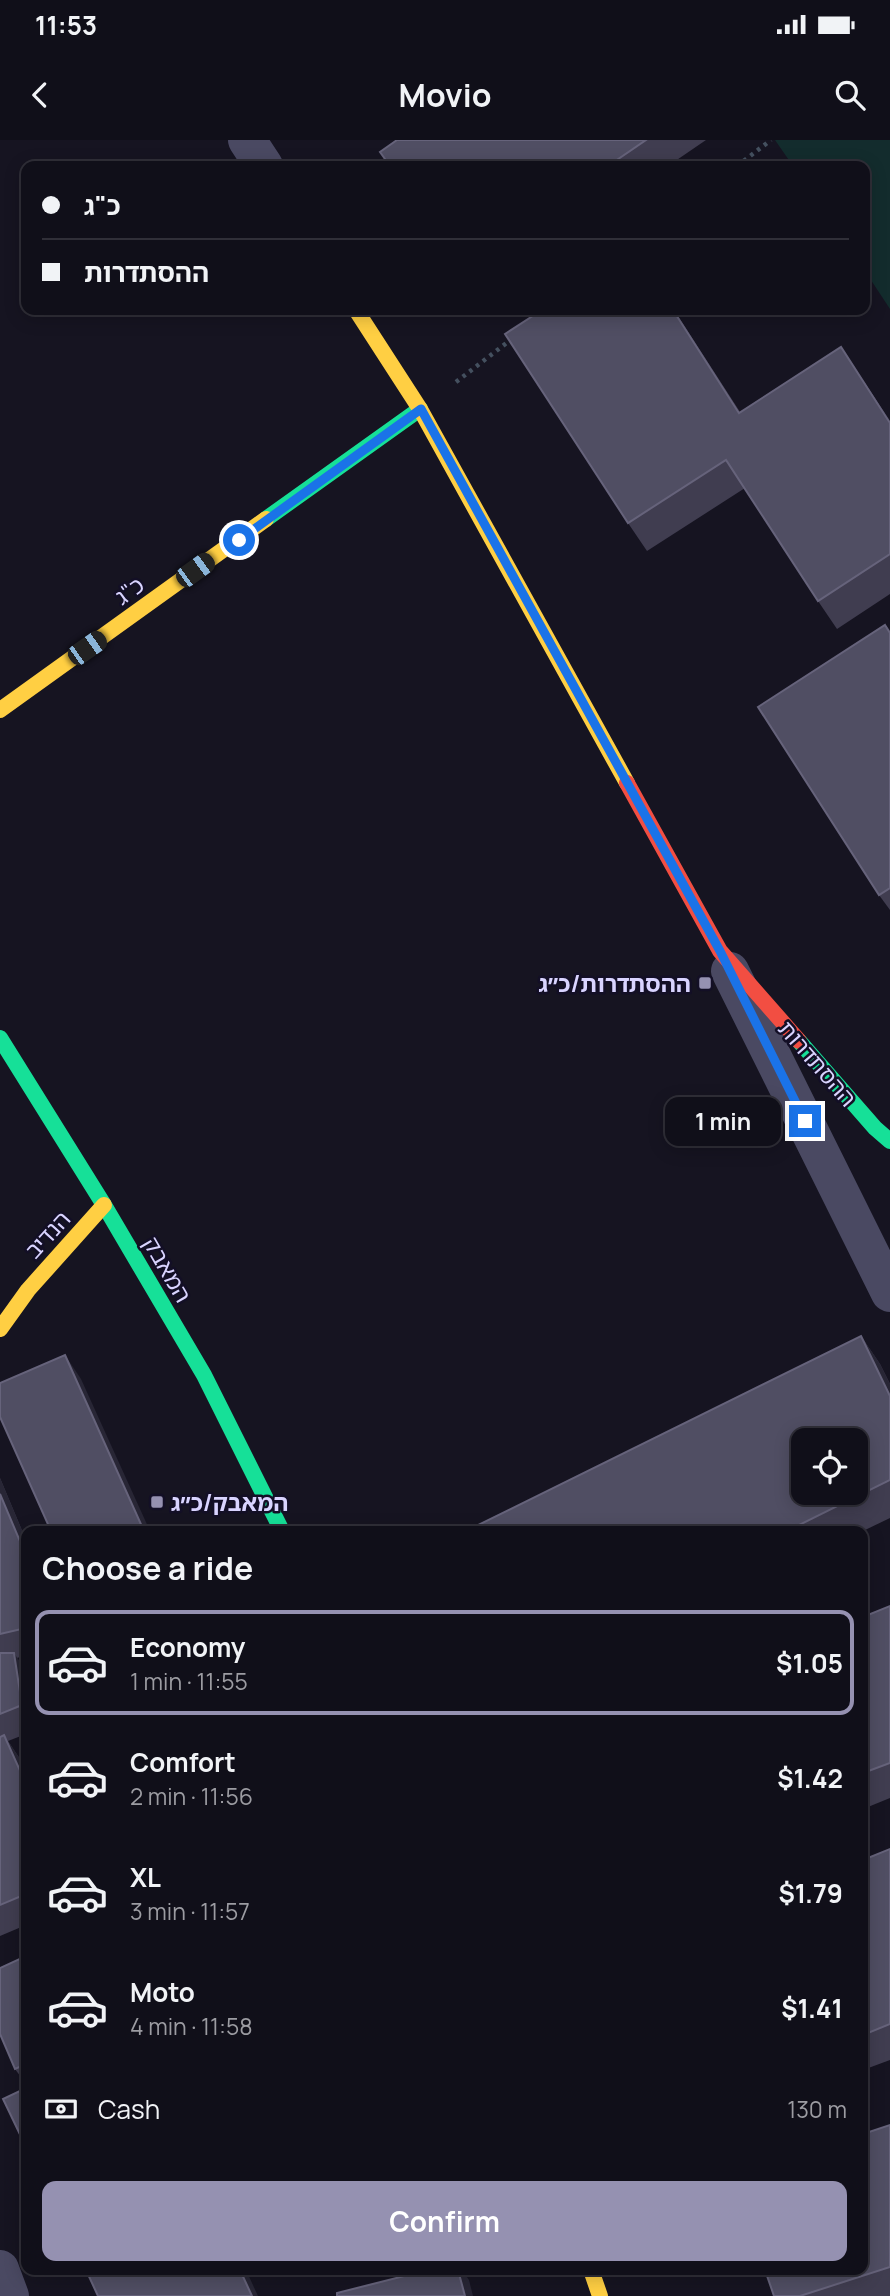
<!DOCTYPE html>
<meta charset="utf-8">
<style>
:root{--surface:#100f19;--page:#1e1d26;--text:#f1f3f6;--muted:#9c9ca2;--line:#302f38;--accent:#9591b1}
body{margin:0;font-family:Manrope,"Noto Sans Hebrew",sans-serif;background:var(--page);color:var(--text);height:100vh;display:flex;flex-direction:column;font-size:26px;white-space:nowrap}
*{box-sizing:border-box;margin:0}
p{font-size:23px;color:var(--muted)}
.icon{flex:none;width:38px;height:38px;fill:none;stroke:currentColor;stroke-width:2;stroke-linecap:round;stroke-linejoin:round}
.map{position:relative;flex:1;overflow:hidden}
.sheet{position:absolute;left:21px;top:1386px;width:847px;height:749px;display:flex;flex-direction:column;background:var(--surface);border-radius:14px;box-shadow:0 4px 18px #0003,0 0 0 2px var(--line)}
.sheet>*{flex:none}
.top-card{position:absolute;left:21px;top:21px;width:849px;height:154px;border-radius:14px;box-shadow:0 4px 18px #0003,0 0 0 2px var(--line);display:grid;align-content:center;height:154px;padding:0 21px;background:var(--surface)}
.tools{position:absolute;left:791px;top:1288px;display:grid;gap:14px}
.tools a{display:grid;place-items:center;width:77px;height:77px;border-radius:14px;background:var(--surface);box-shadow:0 4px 18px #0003,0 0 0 2px var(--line);font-size:35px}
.end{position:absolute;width:32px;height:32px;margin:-16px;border:9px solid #1a73e8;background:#fff;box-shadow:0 0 0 4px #fff}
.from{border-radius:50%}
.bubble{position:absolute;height:49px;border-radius:14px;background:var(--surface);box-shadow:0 4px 18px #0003,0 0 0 2px var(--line);font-size:23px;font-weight:700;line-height:49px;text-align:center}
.car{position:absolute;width:21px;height:42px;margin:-21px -10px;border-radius:9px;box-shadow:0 0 5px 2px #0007;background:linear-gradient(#222 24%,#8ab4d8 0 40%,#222 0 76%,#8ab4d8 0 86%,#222 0)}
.top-card b{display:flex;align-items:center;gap:24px;height:66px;font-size:26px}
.top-card b+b{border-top:2px solid var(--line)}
.top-card i{width:18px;height:18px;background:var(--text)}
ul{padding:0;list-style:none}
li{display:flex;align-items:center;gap:21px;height:105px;margin:0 14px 10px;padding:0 7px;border:4px solid transparent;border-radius:14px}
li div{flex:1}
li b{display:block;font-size:26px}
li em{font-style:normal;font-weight:700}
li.active{border-color:var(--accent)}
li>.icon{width:63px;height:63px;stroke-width:1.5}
h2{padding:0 21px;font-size:32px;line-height:84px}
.pay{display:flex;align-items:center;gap:18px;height:77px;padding:0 21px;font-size:26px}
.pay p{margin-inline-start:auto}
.action{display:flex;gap:14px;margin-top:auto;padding:14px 21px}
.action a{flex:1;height:80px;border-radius:14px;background:var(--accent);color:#fff;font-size:28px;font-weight:700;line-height:80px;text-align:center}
.status{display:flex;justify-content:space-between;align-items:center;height:49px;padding:0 35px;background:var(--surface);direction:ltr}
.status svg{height:19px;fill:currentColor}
header{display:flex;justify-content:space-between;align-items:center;height:91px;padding:0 21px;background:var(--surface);font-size:32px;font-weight:700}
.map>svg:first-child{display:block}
.green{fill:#132c2d}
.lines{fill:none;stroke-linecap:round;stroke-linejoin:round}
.path{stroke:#44505f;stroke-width:4.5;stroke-dasharray:3.5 5;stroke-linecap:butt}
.street{stroke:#4a4962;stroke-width:38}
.fast{stroke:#16e098;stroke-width:16}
.slow{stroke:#ffcf43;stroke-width:16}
.jam{stroke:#f24e42;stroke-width:16}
.wall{fill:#403d50}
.shaded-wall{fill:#282635}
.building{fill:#504e63;stroke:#66637b;stroke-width:2;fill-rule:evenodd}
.route{stroke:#1a73e8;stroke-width:9}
.poi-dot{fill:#9591b1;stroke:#130f26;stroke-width:2.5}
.labels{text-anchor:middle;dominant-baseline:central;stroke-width:5;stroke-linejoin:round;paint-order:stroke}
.street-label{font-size:23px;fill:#d9d4ff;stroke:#130f26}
.poi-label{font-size:23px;font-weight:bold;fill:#d9d4ff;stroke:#130f26;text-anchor:end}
</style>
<div class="status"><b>11:53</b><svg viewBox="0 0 49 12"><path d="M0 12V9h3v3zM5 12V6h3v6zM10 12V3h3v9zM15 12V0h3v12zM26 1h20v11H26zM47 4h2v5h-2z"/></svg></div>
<header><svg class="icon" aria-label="back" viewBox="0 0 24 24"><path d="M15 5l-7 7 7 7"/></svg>Movio<svg class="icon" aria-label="search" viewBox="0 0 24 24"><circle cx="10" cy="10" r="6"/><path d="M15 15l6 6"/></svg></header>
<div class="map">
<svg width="890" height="2156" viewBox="0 0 890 2156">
<rect width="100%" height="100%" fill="#161421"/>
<path class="green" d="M775 0H890V169L865 131 864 26H793Z"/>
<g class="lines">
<g class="path">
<path d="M737 26 771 0"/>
<path d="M456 242 513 198"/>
</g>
<g class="street">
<path d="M247 0 264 26"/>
<path d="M730 831 890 1153"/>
<path d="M0 2129 10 2156"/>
</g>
<g class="fast">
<path d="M266 379 420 269"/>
<path d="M0 898 104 1065 204 1235 282 1391"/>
<path d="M799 901 875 988 890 1001"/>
</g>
<g class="slow">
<path d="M356 170 420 269 627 643"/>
<path d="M0 570 266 379"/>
<path d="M0 1189 28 1150 104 1065"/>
<path d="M591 2130 600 2156"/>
</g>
<path class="jam" d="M627 643 720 811 799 901"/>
</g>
<g class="wall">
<path d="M397 0H706L668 26H390Z"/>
<path d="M674 170 740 272 841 207 890 281V454L837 489 818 461 745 348 647 411 628 383Z"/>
<path d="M890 493V770L879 755Z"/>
<path d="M861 1196 880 1224 890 1244V1378L863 1391H466Z"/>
<path d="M0 1338 26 1400V1515L17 1518 26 1531V1594L8 1601 20 1619 26 1632V1785L0 1796Z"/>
<path d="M890 1466V1658L863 1669V1477Z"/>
<path d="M890 1709V1920L863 1930V1720Z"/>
<path d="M26 1816V1944L15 1929Z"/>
<path d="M890 1985V2156H774Z"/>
</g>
<g class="shaded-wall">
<path d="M673 170H674L758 300 739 273Z"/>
<path d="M841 207 890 281V283Z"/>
<path d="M861 1196 880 1224 890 1244V1256Z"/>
<path d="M65 1215 81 1239 150 1391H144Z"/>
<path d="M0 1338 26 1400V1422L0 1354Z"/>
<path d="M14 1513 26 1531V1572L22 1565Z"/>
<path d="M4 1595 20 1619 26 1632V1644Z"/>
<path d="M240 2130H246L258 2156H252Z"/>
<path d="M458 2130H462L469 2140 473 2156H465Z"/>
</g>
<g class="building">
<path d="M397 0H646L608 26H390L380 12Z"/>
<path d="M542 170H673L739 273 841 207 890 283V414L818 461 726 320 628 383 505 194Z"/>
<path d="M885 485 890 493V748L879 755 758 567Z"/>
<path d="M861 1196 890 1256V1340L787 1391H466ZM803 1300H856V1353H803Z"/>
<path d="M65 1215 144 1391H51L0 1277V1243Z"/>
<path d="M0 1354 22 1406 26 1422V1488L0 1494Z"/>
<path d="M890 1466V1623L863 1633V1477Z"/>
<path d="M0 1513H14L22 1565 0 1574Z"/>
<path d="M4 1595 26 1644V1754L0 1765V1597Z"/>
<path d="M890 1709V1884L863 1895V1720Z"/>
<path d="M26 1816V1924L15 1929 0 1894V1828Z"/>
<path d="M26 1948V2007L3 1959Z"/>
<path d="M890 1985V2127L800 2156H774L765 2130H863V1994Z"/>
<path d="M86 2130H240L252 2156H98Z"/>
<path d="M428 2130H458L465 2156H337V2153Z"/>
</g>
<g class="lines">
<path class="route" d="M239 400 421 269 720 811 805 981"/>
</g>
<g class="poi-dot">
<rect x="698" y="836" width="14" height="14" rx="3.5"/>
<rect x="150" y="1355" width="14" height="14" rx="3.5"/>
</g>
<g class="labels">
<g class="street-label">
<text transform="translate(129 450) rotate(-36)">כ"ג</text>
<text transform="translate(818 923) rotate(49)">ההסתדרות</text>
<text transform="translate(47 1094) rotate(-48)">הנדיב</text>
<text transform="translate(168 1129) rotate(60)">המאבק</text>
</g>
<g class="poi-label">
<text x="691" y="843">ההסתדרות/כ״ג</text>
<text x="171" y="1362" text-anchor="start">המאבק/כ״ג</text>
</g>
</g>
</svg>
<div class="tools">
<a><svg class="icon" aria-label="locate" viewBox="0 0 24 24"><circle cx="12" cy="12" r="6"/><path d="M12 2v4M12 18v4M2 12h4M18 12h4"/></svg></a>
</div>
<i class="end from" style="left:239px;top:400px"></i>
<i class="end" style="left:805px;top:981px"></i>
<div class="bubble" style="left:665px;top:957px;width:116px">1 min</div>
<i class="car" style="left:195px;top:430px;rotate:54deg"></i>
<i class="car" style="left:87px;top:508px;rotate:55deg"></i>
<div class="top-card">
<b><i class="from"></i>כ&quot;ג</b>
<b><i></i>ההסתדרות</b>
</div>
<section class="sheet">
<h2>Choose a ride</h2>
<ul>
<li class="active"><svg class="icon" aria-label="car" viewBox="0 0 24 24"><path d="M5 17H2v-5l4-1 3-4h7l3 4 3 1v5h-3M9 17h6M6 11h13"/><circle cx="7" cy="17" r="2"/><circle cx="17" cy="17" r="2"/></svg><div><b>Economy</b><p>1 min · 11:55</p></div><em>$1.05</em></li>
<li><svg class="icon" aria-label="car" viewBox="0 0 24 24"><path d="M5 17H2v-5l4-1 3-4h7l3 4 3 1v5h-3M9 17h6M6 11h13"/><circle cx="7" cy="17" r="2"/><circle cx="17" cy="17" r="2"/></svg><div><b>Comfort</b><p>2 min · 11:56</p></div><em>$1.42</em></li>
<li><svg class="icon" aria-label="car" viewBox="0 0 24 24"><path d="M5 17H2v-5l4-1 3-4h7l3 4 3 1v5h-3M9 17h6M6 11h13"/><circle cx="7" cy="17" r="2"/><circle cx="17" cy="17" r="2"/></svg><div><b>XL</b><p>3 min · 11:57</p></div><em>$1.79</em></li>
<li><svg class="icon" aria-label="car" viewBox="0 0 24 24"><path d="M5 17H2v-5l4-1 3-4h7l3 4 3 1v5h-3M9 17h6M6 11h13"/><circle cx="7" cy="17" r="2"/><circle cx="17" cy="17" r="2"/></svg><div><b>Moto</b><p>4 min · 11:58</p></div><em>$1.41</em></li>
</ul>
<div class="pay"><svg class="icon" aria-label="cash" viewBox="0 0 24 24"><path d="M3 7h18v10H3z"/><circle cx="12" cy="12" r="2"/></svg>Cash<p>130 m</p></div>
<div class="action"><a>Confirm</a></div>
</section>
</div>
